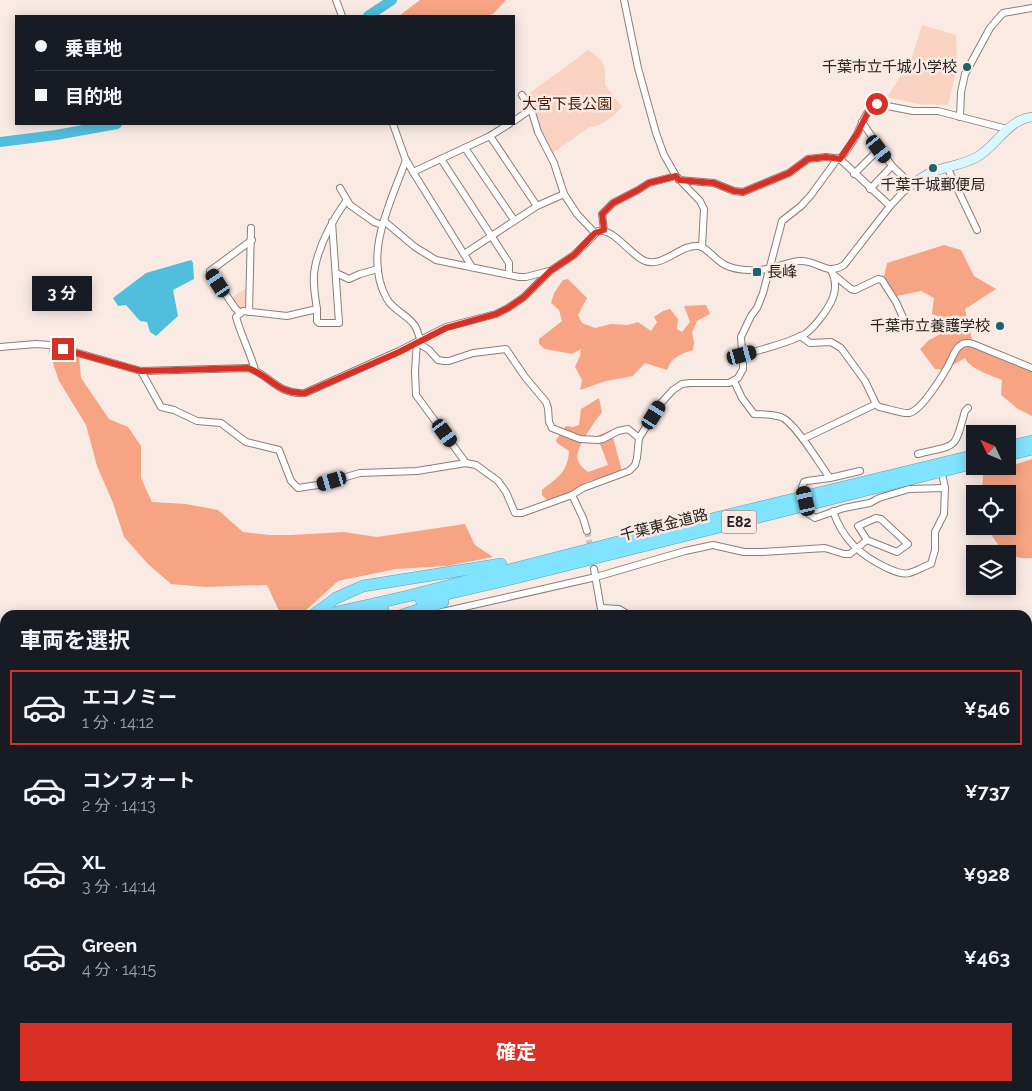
<!DOCTYPE html>
<html lang="ja">
<meta charset="utf-8">
<style>
:root{--surface:#171b24;--page:#242831;--text:#f1f3f6;--muted:#9ea1a6;--line:#363941;--accent:#d93025}
body{margin:0;font-family:Raleway,"Noto Sans JP",sans-serif;background:var(--page);color:var(--text);height:100vh;display:flex;flex-direction:column;font-size:19px;white-space:nowrap}
*{box-sizing:border-box;margin:0}
p{font-size:16px;color:var(--muted)}
.icon{flex:none;width:28px;height:28px;fill:none;stroke:currentColor;stroke-width:2;stroke-linecap:round;stroke-linejoin:round}
.map{position:relative;flex:1;overflow:hidden}
.details{position:absolute;left:0px;top:610px;width:1032px;height:481px;display:flex;flex-direction:column;background:var(--surface);border-radius:15px 15px 0 0;box-shadow:0 2px 12px #0003}
.details>*{flex:none}
.guide{position:absolute;left:15px;top:15px;width:500px;height:110px;border-radius:0px;box-shadow:0 2px 12px #0003;display:grid;align-content:center;height:110px;padding:0 20px;background:var(--surface)}
.needle{width:32px;rotate:314deg}
.controls{position:absolute;left:966px;top:425px;display:grid;gap:10px}
.controls a{display:grid;place-items:center;width:50px;height:50px;border-radius:0px;background:var(--surface);box-shadow:0 2px 12px #0003;font-size:25px}
.end{position:absolute;width:22px;height:22px;margin:-11px;border:6px solid #d93025;background:#fff;box-shadow:0 0 0 2px #fff}
.from{border-radius:50%}
.bubble{position:absolute;height:35px;border-radius:0px;background:var(--surface);box-shadow:0 2px 12px #0003;font-size:16px;font-weight:700;line-height:35px;text-align:center}
.car{position:absolute;width:15px;height:30px;margin:-15px -8px;border-radius:6px;box-shadow:0 0 4px 1px #0007;background:linear-gradient(#222 24%,#8ab4d8 0 40%,#222 0 76%,#8ab4d8 0 86%,#222 0)}
.guide b{display:flex;align-items:center;gap:18px;height:48px;font-size:19px}
.guide b+b{border-top:1px solid var(--line)}
.guide i{width:12px;height:12px;background:var(--text)}
ul{padding:0;list-style:none}
li{display:flex;align-items:center;gap:15px;height:75px;margin:0 10px 8px;padding:0 10px;border:2px solid transparent;border-radius:0px}
li div{flex:1}
li b{display:block;font-size:19px}
li em{font-style:normal;font-weight:700}
li.selected{border-color:var(--accent)}
li>.icon{width:45px;height:45px;stroke-width:1.5}
h2{padding:0 20px;font-size:22px;line-height:60px}
.button{display:flex;gap:10px;margin-top:auto;padding:10px 20px}
.button a{flex:1;height:58px;border-radius:0px;background:var(--accent);color:#fff;font-size:20px;font-weight:700;line-height:58px;text-align:center}
.map>svg:first-child{display:block}
.green{fill:#fad2c2}
.forest{fill:#f7a484}
.water{fill:#50bedc}
.lines{fill:none;stroke-linecap:round;stroke-linejoin:round}
.river{stroke:#50bedc;stroke-width:10}
.street-tunnel{stroke:#cfc2bd;stroke-width:6;stroke-dasharray:6 3;stroke-linecap:butt}
.street-casing{stroke:#8b7e79;stroke-width:8}
.secondary-casing{stroke:#8b7e79;stroke-width:10}
.highway-casing{stroke:#619fb1;stroke-width:12}
.street{stroke:#fff;stroke-width:6}
.secondary{stroke:#d9f7ff;stroke-width:9}
.highway{stroke:#80e3ff;stroke-width:11}
.street-bridge-casing{stroke:#8b7e79;stroke-width:8;stroke-linecap:butt}
.street-bridge{stroke:#fff;stroke-width:6}
.route{stroke:#d93025;stroke-width:6}
.poi-dot{fill:#1d6273;stroke:#f9eae4;stroke-width:2}
.labels{text-anchor:middle;dominant-baseline:central;stroke-width:5;stroke-linejoin:round;paint-order:stroke}
.shield{fill:#f9eae4;stroke:#665e5b;stroke-width:1}
.shield-label{font-size:14px;font-weight:bold;fill:#272220}
.poi-label{font-size:15px;fill:#272220;stroke:#f9eae4;text-anchor:end}
.park-label{font-size:15px;fill:#4c1a03;stroke:#f9eae4}
.street-label{font-size:15px;fill:#272220;stroke:#f9eae4}
</style>
<div class="map">
<svg width="1032" height="1091" viewBox="0 0 1032 1091">
<rect width="100%" height="100%" fill="#f9eae4"/>
<g class="green">
<path d="M922 25 956 35 957 69 948 105 918 104 887 97 911 60Z"/>
<path d="M588 50C605 61 606 64 605 85L622 107C613 116 603 126 590 127L551 154 540 133 535 111 526 96C546 80 568 66 588 50Z"/>
<path d="M248 287V307L244 310 240 308 231 298Z"/>
<path d="M0 652H5V700L0 702Z"/>
<path d="M0 802H5V899L0 905Z"/>
</g>
<g class="forest">
<path d="M420 0H506L494 13 488 16H399Z"/>
<path d="M944 245 961 250 974 276 996 289 965 309 974 348 1032 371V416L1018 409 1001 395 1002 380C991 375 971 370 965 358L944 370 935 369 920 349 929 340 948 330 942 318 932 314 934 298 921 291 897 296 883 281 887 263Z"/>
<path d="M568 279 587 298 578 315 582 323 595 328 611 324 628 325 638 322 651 331 657 322 654 317 663 311 670 309 678 319 677 329 682 332 690 322 684 306 706 305 710 314 697 321 692 333 694 342 693 350C680 354 672 357 667 370L645 363 633 376 606 381 580 390 582 380 575 367 580 356 581 349 572 354 545 349 539 344V339L562 321 559 310 551 303 554 293 563 280Z"/>
<path d="M50 342 79 355 81 378 109 419 128 427 141 446V478L152 502 186 504 218 510 243 532 270 535H291L344 532 377 537 465 524 475 545 493 557 447 566 396 569 338 581 303 613 297 615H281L267 585 206 587 171 584 148 564 124 537 113 503 97 466 86 425 59 381 49 351Z"/>
<path d="M599 398 602 412C595 422 574 448 578 460 579 465 584 469 588 472L608 465 597 436 611 430 622 471 586 482 572 492 547 500 542 495V490C557 478 568 472 569 451L557 443 556 440 566 426 573 427 579 425 581 409Z"/>
<path d="M1032 459V558C1010 561 995 545 987 526H1008V494H982L983 475Z"/>
<path d="M5 845V895L4 897 0 896V848Z"/>
<path d="M1032 1043V1091H987L985 1086H1028V1048Z"/>
</g>
<path class="water" d="M191 260 193 263 194 279 173 290 178 316 156 336 150 332 147 322 140 321 126 305 118 306 113 298 146 273Z"/>
<g class="lines">
<g class="river">
<path d="M368 16 392 0"/>
<path d="M0 142 56 135 117 124"/>
<path d="M0 632H5"/>
<path d="M1028 689H1032"/>
</g>
<path class="street-tunnel" d="M587 531 591 551"/>
<g class="street-casing">
<g id="street">
<path d="M336 0 342 16"/>
<path d="M624 0 638 68 656 133 664 155 676 176 700 201 704 209 702 247"/>
<path d="M522 95 531 109 538 132 554 163 564 194 577 214 595 233"/>
<path d="M960 117 961 92 965 74 990 28 1003 13 1032 8"/>
<path d="M514 121 531 109"/>
<path d="M862 122 892 166 912 185"/>
<path d="M393 124 405 158 413 172 472 267"/>
<path d="M490 136 537 206"/>
<path d="M465 148 514 220"/>
<path d="M441 159 509 263V275"/>
<path d="M840 159C846 152 851 144 856 136 862 125 865 110 877 104L913 111H938L1007 129"/>
<path d="M406 160C391 202 362 255 387 299 394 311 408 315 415 326 418 330 418 336 421 340"/>
<path d="M947 167 977 230"/>
<path d="M413 172 490 136 509 124"/>
<path d="M854 174 879 149"/>
<path d="M679 180 714 183 734 191 743 192 789 173 808 159 826 157 840 159 890 206"/>
<path d="M340 188 350 205 374 222 382 225"/>
<path d="M870 189 892 166"/>
<path d="M384 221 415 247 436 260 519 277H526L549 271"/>
<path d="M604 230 602 214 613 203 638 190 649 183 676 176"/>
<path d="M464 254 537 206 564 194"/>
<path d="M336 273 349 279 360 274 378 269"/>
<path d="M834 275 851 289 855 290 878 279 882 280 896 302 906 324"/>
<path d="M317 309V321L319 323H339L332 222"/>
<path d="M249 312 251 228"/>
<path d="M240 313 235 308 210 271 252 240"/>
<path d="M800 336 810 343 831 342 841 348 865 381 876 404 879 407C886 408 903 414 909 413 921 411 942 377 948 366 954 355 957 339 973 344L1032 368"/>
<path d="M0 347 36 344 50 345 141 371 249 368C271 376 278 395 305 393L399 351 446 327 496 314 508 308 524 297 550 271 574 255 598 231C614 228 630 255 645 261 663 268 680 244 699 246 709 248 717 264 730 267 741 271 760 271 772 268 781 266 791 261 801 261 819 261 827 276 844 265L890 206 906 189"/>
<path d="M742 355C763 349 786 344 805 334 811 330 815 325 819 320 831 305 841 289 831 270"/>
<path d="M255 370C250 352 241 335 236 317L243 311 287 316 317 309C315 296 312 280 315 267 320 242 332 221 346 201"/>
<path d="M141 371 161 407 174 410 197 421 221 423 246 442 279 450 291 481 298 488 318 485 360 473 417 471 466 463 476 465 498 481 506 492 515 513H522L572 495 583 488 629 471 635 465 637 458 639 438 661 403 673 390 682 384 690 383H729L738 378 743 369V364L741 337 751 316 757 308 763 293 782 221 801 206 811 195 838 158"/>
<path d="M734 381 742 398 754 414C762 414 773 414 781 417 795 422 820 465 830 478L807 481"/>
<path d="M803 439 876 404"/>
<path d="M918 454C958 444 954 451 965 411L968 408"/>
<path d="M466 463 416 395 415 371 417 342 429 350 438 360 444 361H449L473 353 506 349 525 377 546 402 548 408 549 422 552 428 580 439 598 440 603 439 618 431 628 429 639 438"/>
<path d="M830 478 860 471"/>
<path d="M572 495 583 518 587 531"/>
<path d="M833 511C843 540 860 555 887 568 894 571 902 575 909 573 917 571 924 566 931 564L935 550V532L944 514 945 488 943 478"/>
<path d="M809 514 815 518 844 508 870 503 879 498 909 489 945 488"/>
<path d="M876 518 881 519 908 544 897 552 867 540 858 526Z"/>
<path d="M594 569 602 615"/>
<path d="M602 608 619 609 629 615"/>
<path d="M429 615 596 577 685 551 713 545 744 552H763L825 548 844 554H850L856 549 867 540"/>
<path d="M1028 734 1032 733"/>
<path d="M1028 759H1032"/>
<path d="M1028 768 1032 769"/>
<path d="M0 799H5"/>
<path d="M1028 844 1032 843"/>
<path d="M1028 877 1032 875"/>
<path d="M0 919 5 914"/>
<path d="M0 946 5 936"/>
<path d="M0 1039 5 1045"/>
<path d="M0 1076 5 1085"/>
<path d="M36 1086 40 1091"/>
<path d="M111 1086 123 1091"/>
<path d="M340 1086 347 1091"/>
<path d="M409 1086 414 1091"/>
<path d="M512 1086 535 1089 550 1086 553 1091"/>
<path d="M718 1086 719 1091"/>
<path d="M825 1086 826 1091"/>
<path d="M863 1086 867 1091"/>
<path d="M979 1086 981 1091"/>
<path d="M179 1091 187 1086"/>
<path d="M350 1091 357 1086"/>
<path d="M432 1091 441 1086"/>
<path d="M499 1091 501 1086"/>
<path d="M768 1091 769 1086"/>
</g>
</g>
<g class="secondary-casing">
<g id="secondary">
<path d="M906 189C914 183 923 176 932 172 947 166 963 165 977 157 997 146 1007 120 1032 117"/>
<path d="M1028 925 1032 924"/>
<path d="M264 1091 266 1086"/>
</g>
</g>
<g class="highway-casing">
<g id="highway">
<path d="M1008 447 1032 441"/>
<path d="M1008 455 1032 449"/>
<path d="M421 600 503 581 975 463"/>
<path d="M313 615 336 598 363 586 501 564"/>
<path d="M324 615 408 596 629 539 975 455"/>
<path d="M360 615 383 609"/>
<path d="M402 615 443 602"/>
<path d="M0 706 5 704"/>
<path d="M0 724 5 722"/>
<path d="M0 737 5 734"/>
<path d="M0 754 5 752"/>
<path d="M0 766 5 764"/>
</g>
</g>
<use href="#street" class="street"/>
<use href="#secondary" class="secondary"/>
<use href="#highway" class="highway"/>
<g class="street-bridge-casing">
<path id="street-bridge" d="M807 481 804 482 802 487 809 514"/>
</g>
<use href="#street-bridge" class="street-bridge"/>
</g>
<g class="lines">
<path class="route" d="M63 349 141 371 248 368C271 376 278 395 305 393L399 352 446 328 496 314 508 308 524 297 550 271 574 255 595 233 604 230 602 214 613 203 638 190 649 183 676 176 679 180 714 183 734 191 743 192 789 173 808 159 826 157 840 159 857 134 870 108 877 104"/>
</g>
<g class="poi-dot">
<circle cx="967" cy="67" r="5"/>
<circle cx="933" cy="168" r="5"/>
<rect x="752" y="267" width="10" height="10" rx="2.5"/>
<circle cx="1000" cy="326" r="5"/>
</g>
<g class="labels">
<rect class="shield" x="721.5" y="510.5" width="35" height="23" rx="4"/>
<g class="shield-label">
<text x="739" y="522">E82</text>
</g>
<g class="poi-label">
<text x="957" y="67">千葉市立千城小学校</text>
<text x="933" y="185" text-anchor="middle">千葉千城郵便局</text>
<text x="767" y="272" text-anchor="start">長峰</text>
<text x="990" y="326">千葉市立養護学校</text>
</g>
<g class="park-label">
<text x="567" y="104">大宮下長公園</text>
</g>
<g class="street-label">
<text transform="translate(664 525) rotate(-14)">千葉東金道路</text>
</g>
</g>
</svg>
<div class="controls">
<a><svg class="needle" viewBox="-14 -14 28 28"><path d="M0-13l5 13h-10z" fill="#e53935"/><path d="M0 13l5-13h-10z" fill="#9ea1a6"/></svg></a>
<a><svg class="icon" aria-label="locate" viewBox="0 0 24 24"><circle cx="12" cy="12" r="6"/><path d="M12 2v4M12 18v4M2 12h4M18 12h4"/></svg></a>
<a><svg class="icon" aria-label="layers" viewBox="0 0 24 24"><path d="M12 4l9 5-9 5-9-5zM3 14l9 5 9-5"/></svg></a>
</div>
<i class="end from" style="left:877px;top:104px"></i>
<i class="end" style="left:63px;top:349px"></i>
<div class="bubble" style="left:32px;top:276px;width:60px">3 分</div>
<i class="car" style="left:879px;top:149px;rotate:143deg"></i>
<i class="car" style="left:218px;top:283px;rotate:327deg"></i>
<i class="car" style="left:742px;top:355px;rotate:75deg"></i>
<i class="car" style="left:654px;top:415px;rotate:32deg"></i>
<i class="car" style="left:445px;top:433px;rotate:144deg"></i>
<i class="car" style="left:332px;top:481px;rotate:254deg"></i>
<i class="car" style="left:806px;top:501px;rotate:347deg"></i>
<div class="guide">
<b><i class="from"></i>乗車地</b>
<b><i></i>目的地</b>
</div>
<section class="details">
<h2>車両を選択</h2>
<ul>
<li class="selected"><svg class="icon" aria-label="car" viewBox="0 0 24 24"><path d="M5 17H2v-5l4-1 3-4h7l3 4 3 1v5h-3M9 17h6M6 11h13"/><circle cx="7" cy="17" r="2"/><circle cx="17" cy="17" r="2"/></svg><div><b>エコノミー</b><p>1 分 · 14:12</p></div><em>¥546</em></li>
<li><svg class="icon" aria-label="car" viewBox="0 0 24 24"><path d="M5 17H2v-5l4-1 3-4h7l3 4 3 1v5h-3M9 17h6M6 11h13"/><circle cx="7" cy="17" r="2"/><circle cx="17" cy="17" r="2"/></svg><div><b>コンフォート</b><p>2 分 · 14:13</p></div><em>¥737</em></li>
<li><svg class="icon" aria-label="car" viewBox="0 0 24 24"><path d="M5 17H2v-5l4-1 3-4h7l3 4 3 1v5h-3M9 17h6M6 11h13"/><circle cx="7" cy="17" r="2"/><circle cx="17" cy="17" r="2"/></svg><div><b>XL</b><p>3 分 · 14:14</p></div><em>¥928</em></li>
<li><svg class="icon" aria-label="car" viewBox="0 0 24 24"><path d="M5 17H2v-5l4-1 3-4h7l3 4 3 1v5h-3M9 17h6M6 11h13"/><circle cx="7" cy="17" r="2"/><circle cx="17" cy="17" r="2"/></svg><div><b>Green</b><p>4 分 · 14:15</p></div><em>¥463</em></li>
</ul>
<div class="button"><a>確定</a></div>
</section>
</div>
